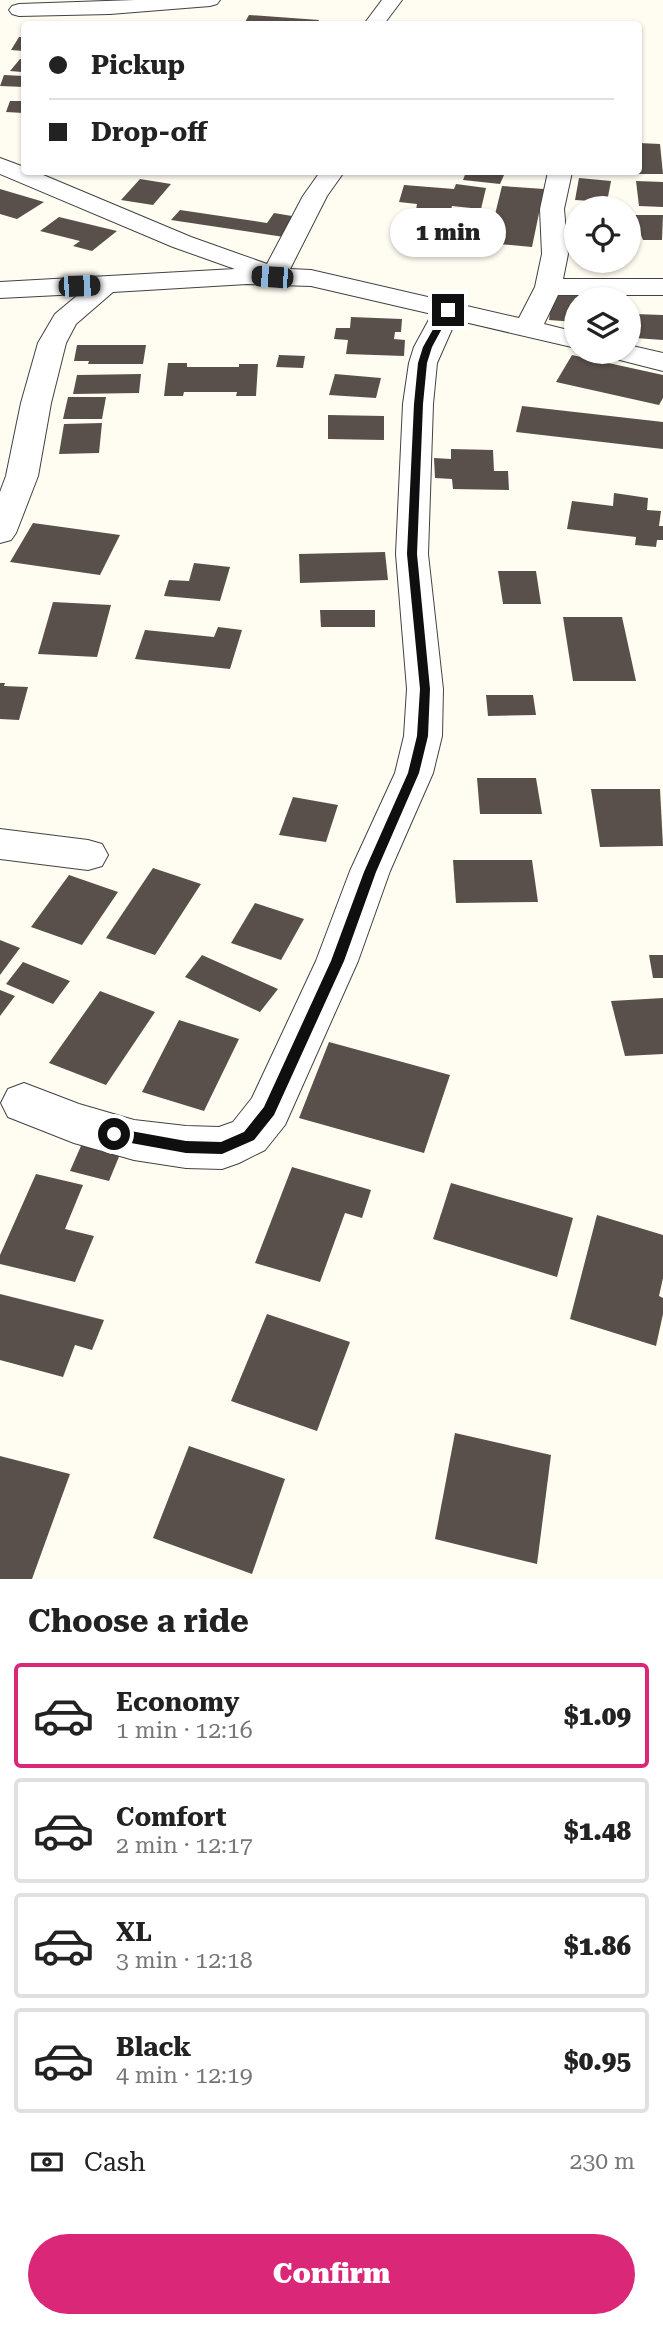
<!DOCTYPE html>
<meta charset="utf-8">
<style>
:root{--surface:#fff;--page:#f6f6f6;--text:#222;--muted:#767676;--line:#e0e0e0;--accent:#db2777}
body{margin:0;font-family:"Roboto Serif",serif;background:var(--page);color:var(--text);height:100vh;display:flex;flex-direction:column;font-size:26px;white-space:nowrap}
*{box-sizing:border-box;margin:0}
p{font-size:23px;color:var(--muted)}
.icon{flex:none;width:38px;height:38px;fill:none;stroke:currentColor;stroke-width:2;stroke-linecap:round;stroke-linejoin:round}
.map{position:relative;height:1579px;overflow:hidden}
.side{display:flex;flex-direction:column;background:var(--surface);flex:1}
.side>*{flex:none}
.banner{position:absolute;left:21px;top:21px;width:621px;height:154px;border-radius:7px;box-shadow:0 2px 5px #0004;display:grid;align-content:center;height:154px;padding:0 28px;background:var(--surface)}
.fabs{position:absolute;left:564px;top:196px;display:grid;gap:14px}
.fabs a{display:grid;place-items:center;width:77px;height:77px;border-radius:50%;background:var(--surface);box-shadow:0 2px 5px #0004;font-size:35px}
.end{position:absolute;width:32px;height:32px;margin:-16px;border:9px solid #0f0f0f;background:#fff;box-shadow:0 0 0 4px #fff}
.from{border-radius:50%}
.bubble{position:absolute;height:49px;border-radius:24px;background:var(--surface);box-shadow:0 2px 5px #0004;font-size:23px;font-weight:800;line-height:49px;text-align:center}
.car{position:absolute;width:21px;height:42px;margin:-21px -10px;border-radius:9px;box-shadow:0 0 5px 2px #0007;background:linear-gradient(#222 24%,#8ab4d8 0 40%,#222 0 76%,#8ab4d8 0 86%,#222 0)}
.banner b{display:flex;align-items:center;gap:24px;height:66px;font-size:26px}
.banner b+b{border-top:2px solid var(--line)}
.banner i{width:18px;height:18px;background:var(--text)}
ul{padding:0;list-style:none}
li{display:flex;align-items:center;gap:21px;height:105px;margin:0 14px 10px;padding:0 14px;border:4px solid var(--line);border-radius:7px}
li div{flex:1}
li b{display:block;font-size:26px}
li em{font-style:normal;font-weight:800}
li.selected{border-color:var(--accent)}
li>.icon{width:63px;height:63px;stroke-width:1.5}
h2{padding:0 28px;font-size:32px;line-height:84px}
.pay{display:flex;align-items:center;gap:18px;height:77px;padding:0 28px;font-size:26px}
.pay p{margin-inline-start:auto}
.action{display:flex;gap:14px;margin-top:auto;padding:14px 28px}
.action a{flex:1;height:80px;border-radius:42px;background:var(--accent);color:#fff;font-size:28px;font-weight:800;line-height:80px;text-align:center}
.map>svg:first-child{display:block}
.building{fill:#59504b}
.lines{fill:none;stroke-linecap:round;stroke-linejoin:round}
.minor-casing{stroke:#424242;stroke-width:2}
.minor{fill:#fff;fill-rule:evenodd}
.route{fill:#0f0f0f}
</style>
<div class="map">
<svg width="663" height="1579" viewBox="0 0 663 1579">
<rect width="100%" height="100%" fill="#fffcf2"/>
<g class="building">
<path d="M249 15 319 20 317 24H244Z"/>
<path d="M19 37H24V51L11 50Z"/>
<path d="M20 59H24V69L22 72 10 71Z"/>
<path d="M4 75 24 76V87L0 86Z"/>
<path d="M10 101H24V113L6 112Z"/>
<path d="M639 143 660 144 663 174H639Z"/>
<path d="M466 172H467L504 175 500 184 463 180Z"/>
<path d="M579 178 611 181 607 202 575 200Z"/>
<path d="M140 179 171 184 153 205 121 200Z"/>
<path d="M636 181 663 182V207L639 206Z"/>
<path d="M456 184 486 188 481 209 452 206 450 213 416 210 417 204 399 202 404 185 454 189Z"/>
<path d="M502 186 544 189 532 247 488 243Z"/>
<path d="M0 189 44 202 17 219 0 214Z"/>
<path d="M180 210 267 223 274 213 298 217 284 237 171 220Z"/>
<path d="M628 215H663L662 240H643L641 235H632Z"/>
<path d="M59 217 117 231 92 251 73 246 80 241 40 231Z"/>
<path d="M552 293 605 297V299H576V322L549 320Z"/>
<path d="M634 314 663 315V340L635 338Z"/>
<path d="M351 317 402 319 401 332H395L394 339 405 340 404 356 346 354 348 340 334 339 336 328H350Z"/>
<path d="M77 345H146L143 364H88L89 361H74Z"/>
<path d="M279 355 305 356 303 368 276 367Z"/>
<path d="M572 355 663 375V398L659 405 556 382Z"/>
<path d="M168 363H187V367H239V364H258L256 396H236L237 392H184L183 396H164Z"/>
<path d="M141 374 139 393 73 394 77 375Z"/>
<path d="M335 374 381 378 376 398 329 395Z"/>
<path d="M68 397H106L102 419H63Z"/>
<path d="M522 406 663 422V449L516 432Z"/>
<path d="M328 415 384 416V440L328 439Z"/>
<path d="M102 423 99 453 59 454 64 424Z"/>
<path d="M451 449 493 450 494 471H508L509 490 453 489 452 479 435 478 434 458 451 459Z"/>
<path d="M614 493 648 498 647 510 661 511 659 526H663V540H657L656 547 635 545 636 537 567 529 572 501 613 506Z"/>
<path d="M33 523 120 535 100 575 10 562Z"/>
<path d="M385 552 388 580 300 583 299 554Z"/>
<path d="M194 563 230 567 220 601 164 596 169 580 189 581Z"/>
<path d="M498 571H536L541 604H503Z"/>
<path d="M53 602 111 605 97 657 38 654Z"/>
<path d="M320 610H375V627H321Z"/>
<path d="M563 617H622L636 681H573Z"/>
<path d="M218 627 242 630 230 669 135 659 145 630 214 637Z"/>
<path d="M0 683H5L4 686 28 687 19 720 0 719Z"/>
<path d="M486 695H533L536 715 488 716Z"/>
<path d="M477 778H536L542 814H480Z"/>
<path d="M591 789H660L663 846 600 847Z"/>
<path d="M293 797 338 805 326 842 279 835Z"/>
<path d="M453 860H532L538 902 456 903Z"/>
<path d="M153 868 201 884 155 955 106 938Z"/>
<path d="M69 875 118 892 82 945 31 927Z"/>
<path d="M255 903 304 919 281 960 231 943Z"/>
<path d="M0 940 20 948 0 975Z"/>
<path d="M202 955 278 989 260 1012 185 977Z"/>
<path d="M649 955H663V978H653Z"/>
<path d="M23 962 70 981 53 1004 6 984Z"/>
<path d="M0 990 15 996 0 1016Z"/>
<path d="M100 991 155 1012 106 1085 49 1063Z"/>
<path d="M663 998V1054L625 1056 611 1001Z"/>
<path d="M179 1020 239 1039 204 1111 142 1092Z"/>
<path d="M329 1042 450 1075 424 1153 299 1118Z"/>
<path d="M84 1139 123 1147 109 1181 70 1171Z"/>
<path d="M292 1167 371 1190 362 1218 345 1213 320 1282 255 1263Z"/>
<path d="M36 1174 83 1185 65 1229 94 1236 75 1282 0 1264V1255Z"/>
<path d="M451 1183 573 1218 557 1277 433 1239Z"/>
<path d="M597 1215 663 1235V1278L659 1296 663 1298V1314L656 1346 570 1319Z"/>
<path d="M0 1294 104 1320 92 1350 75 1345 63 1377 0 1360Z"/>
<path d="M267 1314 350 1342 317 1431 231 1401Z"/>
<path d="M455 1433 551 1455 537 1564 435 1539Z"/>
<path d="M189 1446 285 1479 252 1574 153 1538Z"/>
<path d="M0 1456 70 1474 32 1579H0Z"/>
</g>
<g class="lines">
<g class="minor-casing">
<g id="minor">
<path d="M135 0H220L217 4 210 6 110 14 19 16 12 14 9 10 12 6 19 4Z"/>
<path d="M382 0H402L384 24H364Z"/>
<path d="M0 158 24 167V172H36L191 237 267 264 303 196 320 172H344L327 196 290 269 311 270 519 318 535 287 542 254 540 209 548 172H572L564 209 568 254 563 279H663V295H558L544 324 576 332V348L456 320 437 363 433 404 428 554 443 689 442 736 433 773 390 871 358 961 285 1125 265 1150 239 1163 222 1169 186 1168 134 1160 74 1143 8 1117 1 1103 8 1089 24 1083 79 1104 134 1120 186 1126 219 1127 233 1122 252 1098 316 961 350 871 395 773 404 736 407 689 396 554 403 404 409 363 414 347 432 314 311 286 247 284 113 292 76 324 66 343 51 403 38 476 16 533 11 540 0 543V492L6 476 21 403 38 343 55 314 79 294 0 298V282L235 269 173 247 0 174Z"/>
<path d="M628 345 663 353V371L612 358 608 352H628Z"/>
<path d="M0 829 88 840 102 844 108 855 102 866 88 870 0 859Z"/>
</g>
</g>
<use href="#minor" class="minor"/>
</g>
<path class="route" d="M448 307 452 310 432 347 427 363 423 404 417 554 430 689 428 736 419 773 376 872 344 961 274 1115 254 1140 222 1154 186 1153 109 1139V1130L114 1128 186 1141 221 1142 244 1132 264 1107 331 961 364 872 408 773 417 736 420 689 407 554 414 404 418 363 423 347 444 310Z"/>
</svg>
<div class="fabs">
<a><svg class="icon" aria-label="locate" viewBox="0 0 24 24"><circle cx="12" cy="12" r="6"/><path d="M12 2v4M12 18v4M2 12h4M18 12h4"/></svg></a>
<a><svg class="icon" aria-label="layers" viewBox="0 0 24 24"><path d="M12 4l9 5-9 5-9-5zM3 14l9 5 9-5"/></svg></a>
</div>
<i class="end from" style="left:114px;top:1134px"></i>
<i class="end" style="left:448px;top:310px"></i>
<div class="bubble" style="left:390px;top:208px;width:116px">1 min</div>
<i class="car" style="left:272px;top:277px;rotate:274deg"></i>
<i class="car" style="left:79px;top:286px;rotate:88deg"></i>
<div class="banner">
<b><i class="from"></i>Pickup</b>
<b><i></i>Drop-off</b>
</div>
</div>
<section class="side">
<h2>Choose a ride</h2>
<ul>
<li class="selected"><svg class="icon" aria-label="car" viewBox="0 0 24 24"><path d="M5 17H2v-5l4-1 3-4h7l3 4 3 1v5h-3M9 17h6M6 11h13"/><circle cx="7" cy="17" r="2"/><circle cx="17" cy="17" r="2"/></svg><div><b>Economy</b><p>1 min · 12:16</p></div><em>$1.09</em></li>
<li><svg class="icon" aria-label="car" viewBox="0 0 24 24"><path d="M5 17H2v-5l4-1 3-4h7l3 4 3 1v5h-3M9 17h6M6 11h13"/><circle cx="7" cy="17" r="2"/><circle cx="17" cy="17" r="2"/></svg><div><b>Comfort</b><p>2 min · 12:17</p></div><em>$1.48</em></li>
<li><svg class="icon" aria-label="car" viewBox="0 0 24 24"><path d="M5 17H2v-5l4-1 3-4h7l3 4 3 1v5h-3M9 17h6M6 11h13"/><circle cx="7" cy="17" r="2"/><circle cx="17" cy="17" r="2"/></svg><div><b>XL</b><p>3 min · 12:18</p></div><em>$1.86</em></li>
<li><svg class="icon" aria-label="car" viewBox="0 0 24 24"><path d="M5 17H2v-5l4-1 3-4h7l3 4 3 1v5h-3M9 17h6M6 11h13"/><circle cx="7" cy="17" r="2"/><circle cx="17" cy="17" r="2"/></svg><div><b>Black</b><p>4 min · 12:19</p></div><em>$0.95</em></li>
</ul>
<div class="pay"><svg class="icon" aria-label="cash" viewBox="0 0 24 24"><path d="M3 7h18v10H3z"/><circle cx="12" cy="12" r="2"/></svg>Cash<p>230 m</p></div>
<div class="action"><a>Confirm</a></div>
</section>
